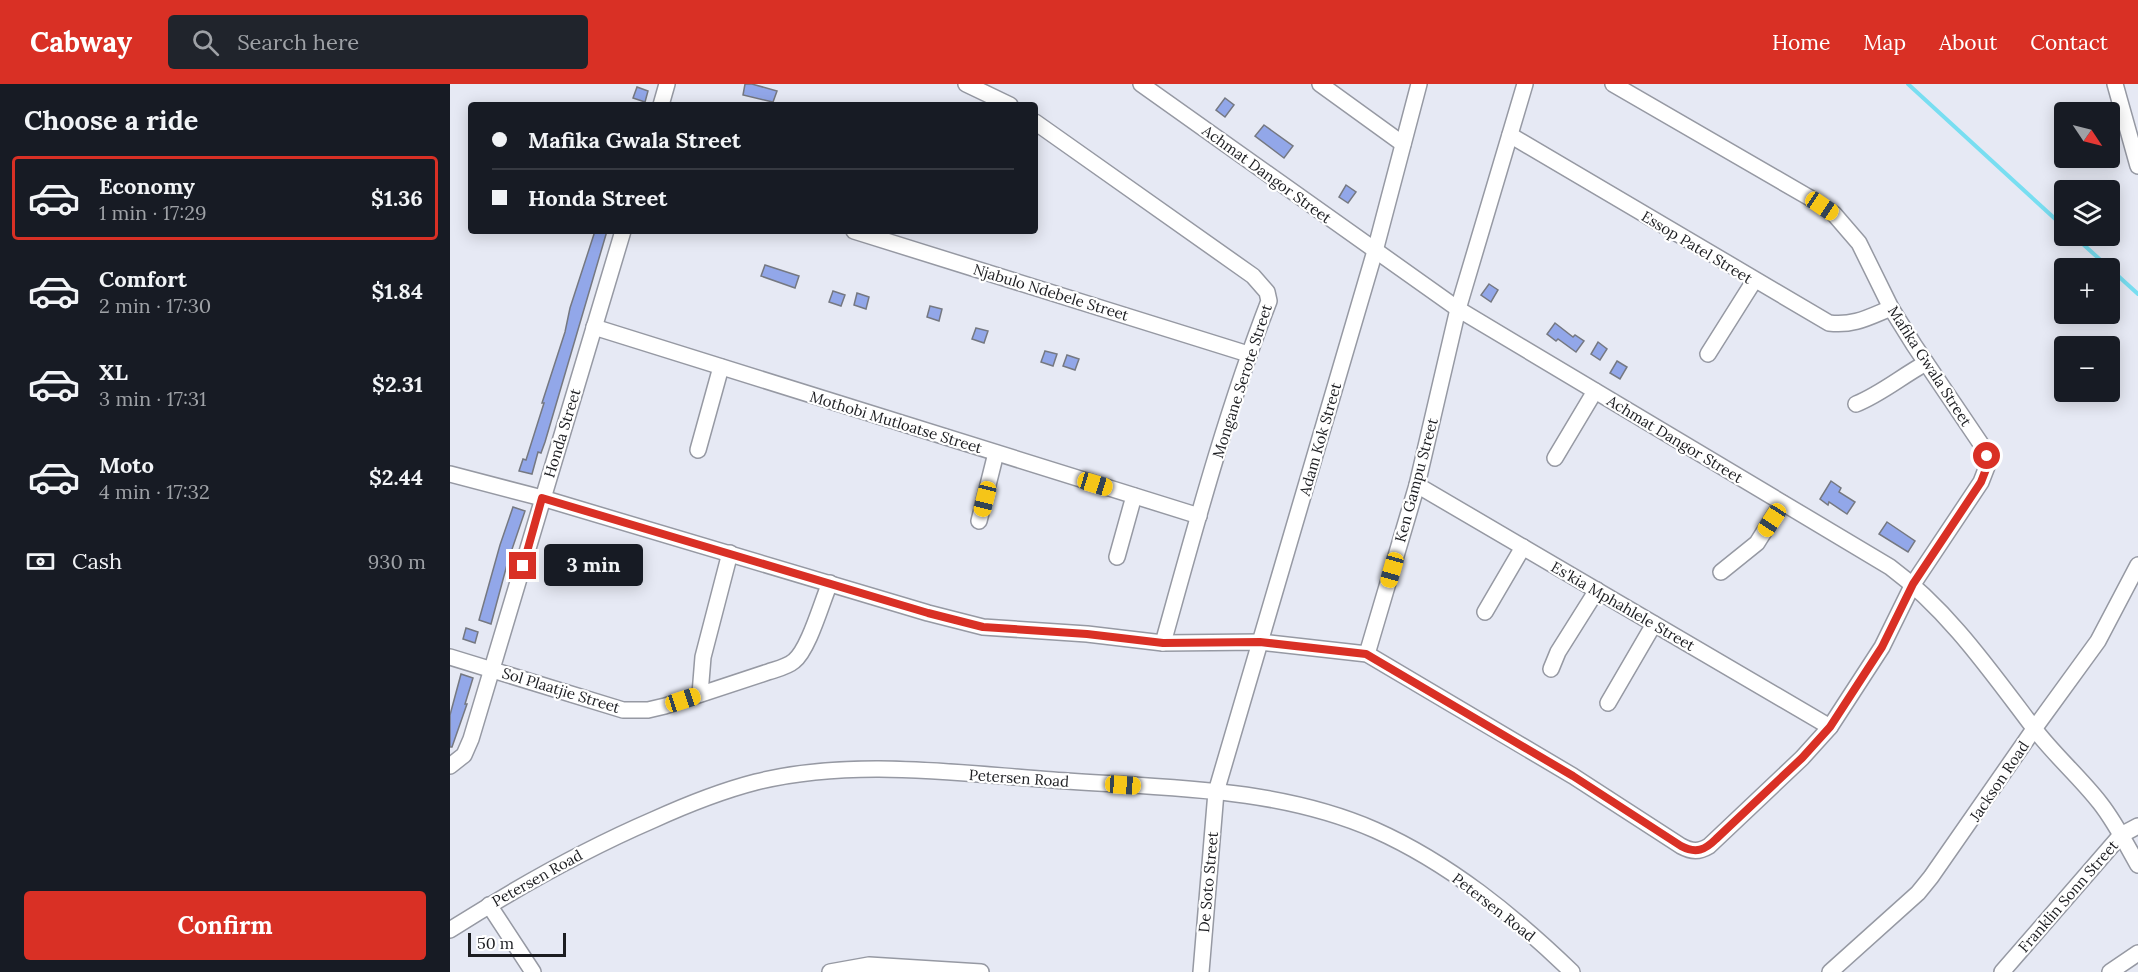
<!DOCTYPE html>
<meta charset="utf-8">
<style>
:root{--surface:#171b24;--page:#20242c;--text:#f1f3f6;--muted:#9ea1a6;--line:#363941;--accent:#d93025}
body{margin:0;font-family:Lora,serif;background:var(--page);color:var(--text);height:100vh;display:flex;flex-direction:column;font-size:22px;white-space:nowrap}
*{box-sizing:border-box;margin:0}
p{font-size:20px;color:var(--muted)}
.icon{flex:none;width:33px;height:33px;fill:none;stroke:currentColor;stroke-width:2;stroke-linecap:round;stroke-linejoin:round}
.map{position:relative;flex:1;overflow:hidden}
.side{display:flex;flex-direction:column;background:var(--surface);width:450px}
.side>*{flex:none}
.guide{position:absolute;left:18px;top:18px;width:570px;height:132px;border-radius:6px;box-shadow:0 3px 15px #0003;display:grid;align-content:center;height:132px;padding:0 24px;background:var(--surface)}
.needle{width:39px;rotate:125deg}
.tools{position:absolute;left:1604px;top:18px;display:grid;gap:12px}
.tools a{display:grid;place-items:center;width:66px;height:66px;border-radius:6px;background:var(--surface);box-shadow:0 3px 15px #0003;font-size:30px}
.scale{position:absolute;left:18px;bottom:15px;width:98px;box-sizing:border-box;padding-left:6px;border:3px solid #1c1d21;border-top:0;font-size:16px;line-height:21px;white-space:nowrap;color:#1c1d21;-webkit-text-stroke:4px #fff;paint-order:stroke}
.end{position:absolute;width:27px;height:27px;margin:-14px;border:8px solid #d93025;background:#fff;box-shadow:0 0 0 3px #fff}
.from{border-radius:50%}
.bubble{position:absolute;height:42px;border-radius:6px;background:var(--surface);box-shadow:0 3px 15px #0003;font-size:20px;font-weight:700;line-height:42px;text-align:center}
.car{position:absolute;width:18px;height:36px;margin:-18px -9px;border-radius:8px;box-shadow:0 0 4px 2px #0007;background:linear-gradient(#f5c518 24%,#345 0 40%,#f5c518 0 76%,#345 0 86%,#f5c518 0)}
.guide b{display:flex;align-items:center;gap:21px;height:57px;font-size:22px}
.guide b+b{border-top:2px solid var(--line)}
.guide i{width:15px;height:15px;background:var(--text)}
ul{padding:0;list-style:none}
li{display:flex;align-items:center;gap:18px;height:84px;margin:0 12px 9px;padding:0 12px;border:3px solid transparent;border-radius:6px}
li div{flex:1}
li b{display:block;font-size:22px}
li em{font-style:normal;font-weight:700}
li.selected{border-color:var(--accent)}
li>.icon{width:54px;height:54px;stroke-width:1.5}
h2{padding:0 24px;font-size:27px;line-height:72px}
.pay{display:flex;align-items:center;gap:15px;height:66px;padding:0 24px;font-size:22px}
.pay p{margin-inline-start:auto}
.action{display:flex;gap:12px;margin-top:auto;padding:12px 24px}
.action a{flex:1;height:69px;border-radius:6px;background:var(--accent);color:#fff;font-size:24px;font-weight:700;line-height:69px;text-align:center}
header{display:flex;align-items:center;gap:36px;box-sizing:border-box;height:84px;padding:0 30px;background:var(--accent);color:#fff}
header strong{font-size:28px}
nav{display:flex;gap:33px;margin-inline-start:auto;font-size:21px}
.search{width:420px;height:54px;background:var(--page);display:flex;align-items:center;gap:15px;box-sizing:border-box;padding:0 21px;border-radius:6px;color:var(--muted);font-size:22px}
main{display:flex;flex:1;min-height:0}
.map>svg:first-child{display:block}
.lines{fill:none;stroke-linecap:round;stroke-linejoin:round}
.stream{stroke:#78def1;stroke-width:4}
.building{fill:#92a7e9;stroke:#757881;stroke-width:1.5}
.minor-casing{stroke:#9699a3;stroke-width:18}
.minor{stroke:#fff;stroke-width:15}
.route{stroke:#d93025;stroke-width:8}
.labels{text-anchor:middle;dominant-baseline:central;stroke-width:4.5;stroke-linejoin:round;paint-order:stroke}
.street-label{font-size:15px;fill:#1c1d21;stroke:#fff}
</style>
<header>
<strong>Cabway</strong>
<div class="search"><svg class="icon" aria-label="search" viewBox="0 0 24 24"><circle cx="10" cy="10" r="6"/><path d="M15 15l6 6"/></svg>Search here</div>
<nav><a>Home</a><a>Map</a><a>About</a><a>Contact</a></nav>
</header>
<main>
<section class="side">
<h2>Choose a ride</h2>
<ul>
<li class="selected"><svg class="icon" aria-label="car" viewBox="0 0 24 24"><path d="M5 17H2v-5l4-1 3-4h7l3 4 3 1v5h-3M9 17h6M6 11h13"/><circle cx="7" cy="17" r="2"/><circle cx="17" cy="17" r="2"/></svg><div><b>Economy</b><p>1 min · 17:29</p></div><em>$1.36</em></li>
<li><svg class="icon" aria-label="car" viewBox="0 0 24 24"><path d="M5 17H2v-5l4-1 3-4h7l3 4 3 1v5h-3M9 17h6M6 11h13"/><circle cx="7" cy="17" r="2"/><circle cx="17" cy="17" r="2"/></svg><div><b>Comfort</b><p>2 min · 17:30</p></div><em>$1.84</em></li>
<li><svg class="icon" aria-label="car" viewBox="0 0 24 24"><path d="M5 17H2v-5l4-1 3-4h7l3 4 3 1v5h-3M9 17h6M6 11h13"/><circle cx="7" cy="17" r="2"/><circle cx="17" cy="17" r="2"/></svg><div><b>XL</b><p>3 min · 17:31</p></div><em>$2.31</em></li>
<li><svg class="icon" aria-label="car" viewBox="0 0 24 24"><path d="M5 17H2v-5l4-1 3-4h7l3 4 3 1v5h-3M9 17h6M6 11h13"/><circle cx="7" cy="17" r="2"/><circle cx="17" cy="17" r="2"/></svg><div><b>Moto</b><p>4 min · 17:32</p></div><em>$2.44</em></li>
</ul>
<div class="pay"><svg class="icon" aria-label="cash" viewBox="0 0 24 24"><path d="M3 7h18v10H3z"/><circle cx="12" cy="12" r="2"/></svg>Cash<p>930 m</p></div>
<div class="action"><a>Confirm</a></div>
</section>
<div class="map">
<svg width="1688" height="888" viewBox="0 0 1688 888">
<rect width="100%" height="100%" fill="#e6e9f4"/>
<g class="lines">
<g class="stream">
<path d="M1458 0 1614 143"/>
<path d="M1624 152 1688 210"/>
</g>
</g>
<g class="building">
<path d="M295 0H302L327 7 323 18 293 11Z"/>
<path d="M187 3 198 7 195 18 183 14Z"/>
<path d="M775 14 784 21 775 33 766 26Z"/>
<path d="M814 41 843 62 834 74 805 52Z"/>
<path d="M896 101 906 108 898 119 889 113Z"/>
<path d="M145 147H157L95 358 91 369 88 368 82 390 69 387 73 375 76 376 94 319H92L115 248 120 224Z"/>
<path d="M315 181 349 192 345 204 311 192Z"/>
<path d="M1039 200 1048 206 1041 218 1031 211Z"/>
<path d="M383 207 395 211 391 222 379 218Z"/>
<path d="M407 209 419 213 416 225 404 221Z"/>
<path d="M480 222 492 225 489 237 477 233Z"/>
<path d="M1105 239 1123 253 1125 251 1134 257 1126 268 1108 255 1106 257 1097 250Z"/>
<path d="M526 244 538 247 534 259 522 255Z"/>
<path d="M1148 258 1157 265 1150 276 1141 270Z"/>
<path d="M595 267 607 270 603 282 591 278Z"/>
<path d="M617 271 629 275 625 286 613 282Z"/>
<path d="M1167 277 1177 283 1170 295 1160 289Z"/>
<path d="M1381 397 1391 404 1389 408 1405 418 1397 430 1379 418 1378 421 1370 415Z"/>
<path d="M63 423 75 427 58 477 41 540 29 536 50 461Z"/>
<path d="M1437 438 1465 457 1458 468 1429 450Z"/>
<path d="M16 544 28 548 25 559 13 555Z"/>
<path d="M11 590 23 594 15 620H17L2 663H0V631Z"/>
</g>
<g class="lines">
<g class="minor-casing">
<g id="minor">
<path d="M516 0 560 21"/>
<path d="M691 0 1008 225 1440 483C1498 526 1539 585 1583 643 1603 670 1629 692 1650 719 1665 738 1676 760 1688 781"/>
<path d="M870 0 953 60"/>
<path d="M1665 0 1688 82"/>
<path d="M211 21 217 0"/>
<path d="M585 38 803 192 817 208 819 217C776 328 745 444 713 559"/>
<path d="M1060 51 1379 239C1404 242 1419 233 1441 224"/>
<path d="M404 147 798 270"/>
<path d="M144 243 749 432"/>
<path d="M1258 270 1304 197"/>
<path d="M1406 320C1431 310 1452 292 1476 279"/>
<path d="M248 366 271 283"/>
<path d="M1105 374 1145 307"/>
<path d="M0 390 92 414 478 529 533 543 637 550 713 559 810 558 917 570 1123 692 1231 762C1242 768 1249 768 1259 762L1352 674 1380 643 1432 563 1463 500 1531 398 1538 380 1535 366 1464 261 1441 224 1409 159 1384 130 1360 114 1163 0"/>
<path d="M967 401 1380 643"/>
<path d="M529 437 546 369"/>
<path d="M667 473 684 412"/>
<path d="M1271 488 1307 459 1332 419"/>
<path d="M1035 528 1073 463"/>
<path d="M917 570 967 401 1008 225 1075 0"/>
<path d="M0 573 173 626H198L215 622 318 588C327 585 337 583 344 577 359 565 372 517 380 499"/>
<path d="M1101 585 1108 568 1147 506"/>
<path d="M250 610 253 573 280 469"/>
<path d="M1158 619 1204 540"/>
<path d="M0 682 14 671 21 655 173 147"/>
<path d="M39 821 83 888"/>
<path d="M0 846C66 804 131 767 203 736 236 721 271 707 306 698 402 674 505 689 603 696 710 704 825 702 925 746 999 779 1064 832 1122 888"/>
<path d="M380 888 419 881 531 888"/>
<path d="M751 888 766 708 925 167 969 0"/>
<path d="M1380 888 1468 809 1481 793 1584 645 1648 557 1688 481"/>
<path d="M1552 888 1671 751 1688 742"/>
<path d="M1660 888 1688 869"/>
</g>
</g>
<use href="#minor" class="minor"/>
</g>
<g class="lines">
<path class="route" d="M73 482 92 414 478 529 533 543 637 550 713 559 810 558 916 570 1123 692 1231 762C1246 770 1255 766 1266 755L1352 674 1380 643 1432 563 1463 500 1531 398 1538 380 1537 372"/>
</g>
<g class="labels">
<g class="street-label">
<text transform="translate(817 90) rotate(36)">Achmat Dangor Street</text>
<text transform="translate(1247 163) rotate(31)">Essop Patel Street</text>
<text transform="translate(601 208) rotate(17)">Njabulo Ndebele Street</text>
<text transform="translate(1480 282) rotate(57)">Mafika Gwala Street</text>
<text transform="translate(792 297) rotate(-72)">Mongane Serote Street</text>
<text transform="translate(446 338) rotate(17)">Mothobi Mutloatse Street</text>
<text transform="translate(112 349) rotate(-73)">Honda Street</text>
<text transform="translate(870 355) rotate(-74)">Adam Kok Street</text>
<text transform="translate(1225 355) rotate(31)">Achmat Dangor Street</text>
<text transform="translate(966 396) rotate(-75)">Ken Gampu Street</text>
<text transform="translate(1173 522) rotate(30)">Es'kia Mphahlele Street</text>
<text transform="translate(111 606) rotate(17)">Sol Plaatjie Street</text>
<text transform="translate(569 694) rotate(4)">Petersen Road</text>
<text transform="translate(1549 697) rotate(-56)">Jackson Road</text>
<text transform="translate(87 794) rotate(-29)">Petersen Road</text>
<text transform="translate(758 798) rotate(-85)">De Soto Street</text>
<text transform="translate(1618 812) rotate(-49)">Franklin Sonn Street</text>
<text transform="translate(1044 823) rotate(38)">Petersen Road</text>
</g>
</g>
</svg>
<div class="tools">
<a><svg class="needle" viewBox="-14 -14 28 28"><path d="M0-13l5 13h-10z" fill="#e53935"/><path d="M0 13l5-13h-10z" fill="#9ea1a6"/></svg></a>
<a><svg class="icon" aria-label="layers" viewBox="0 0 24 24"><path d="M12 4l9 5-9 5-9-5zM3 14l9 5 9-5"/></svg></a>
<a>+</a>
<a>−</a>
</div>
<div class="scale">50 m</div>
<i class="end from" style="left:1537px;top:372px"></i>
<i class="end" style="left:73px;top:482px"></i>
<div class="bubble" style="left:94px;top:460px;width:99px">3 min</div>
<i class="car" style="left:1372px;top:122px;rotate:124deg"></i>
<i class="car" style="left:645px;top:400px;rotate:107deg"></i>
<i class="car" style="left:535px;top:415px;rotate:194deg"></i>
<i class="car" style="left:1322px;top:436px;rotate:213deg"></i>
<i class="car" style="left:942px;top:486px;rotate:196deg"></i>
<i class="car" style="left:233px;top:616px;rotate:72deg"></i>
<i class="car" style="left:673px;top:701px;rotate:94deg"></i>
<div class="guide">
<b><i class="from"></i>Mafika Gwala Street</b>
<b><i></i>Honda Street</b>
</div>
</div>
</main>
